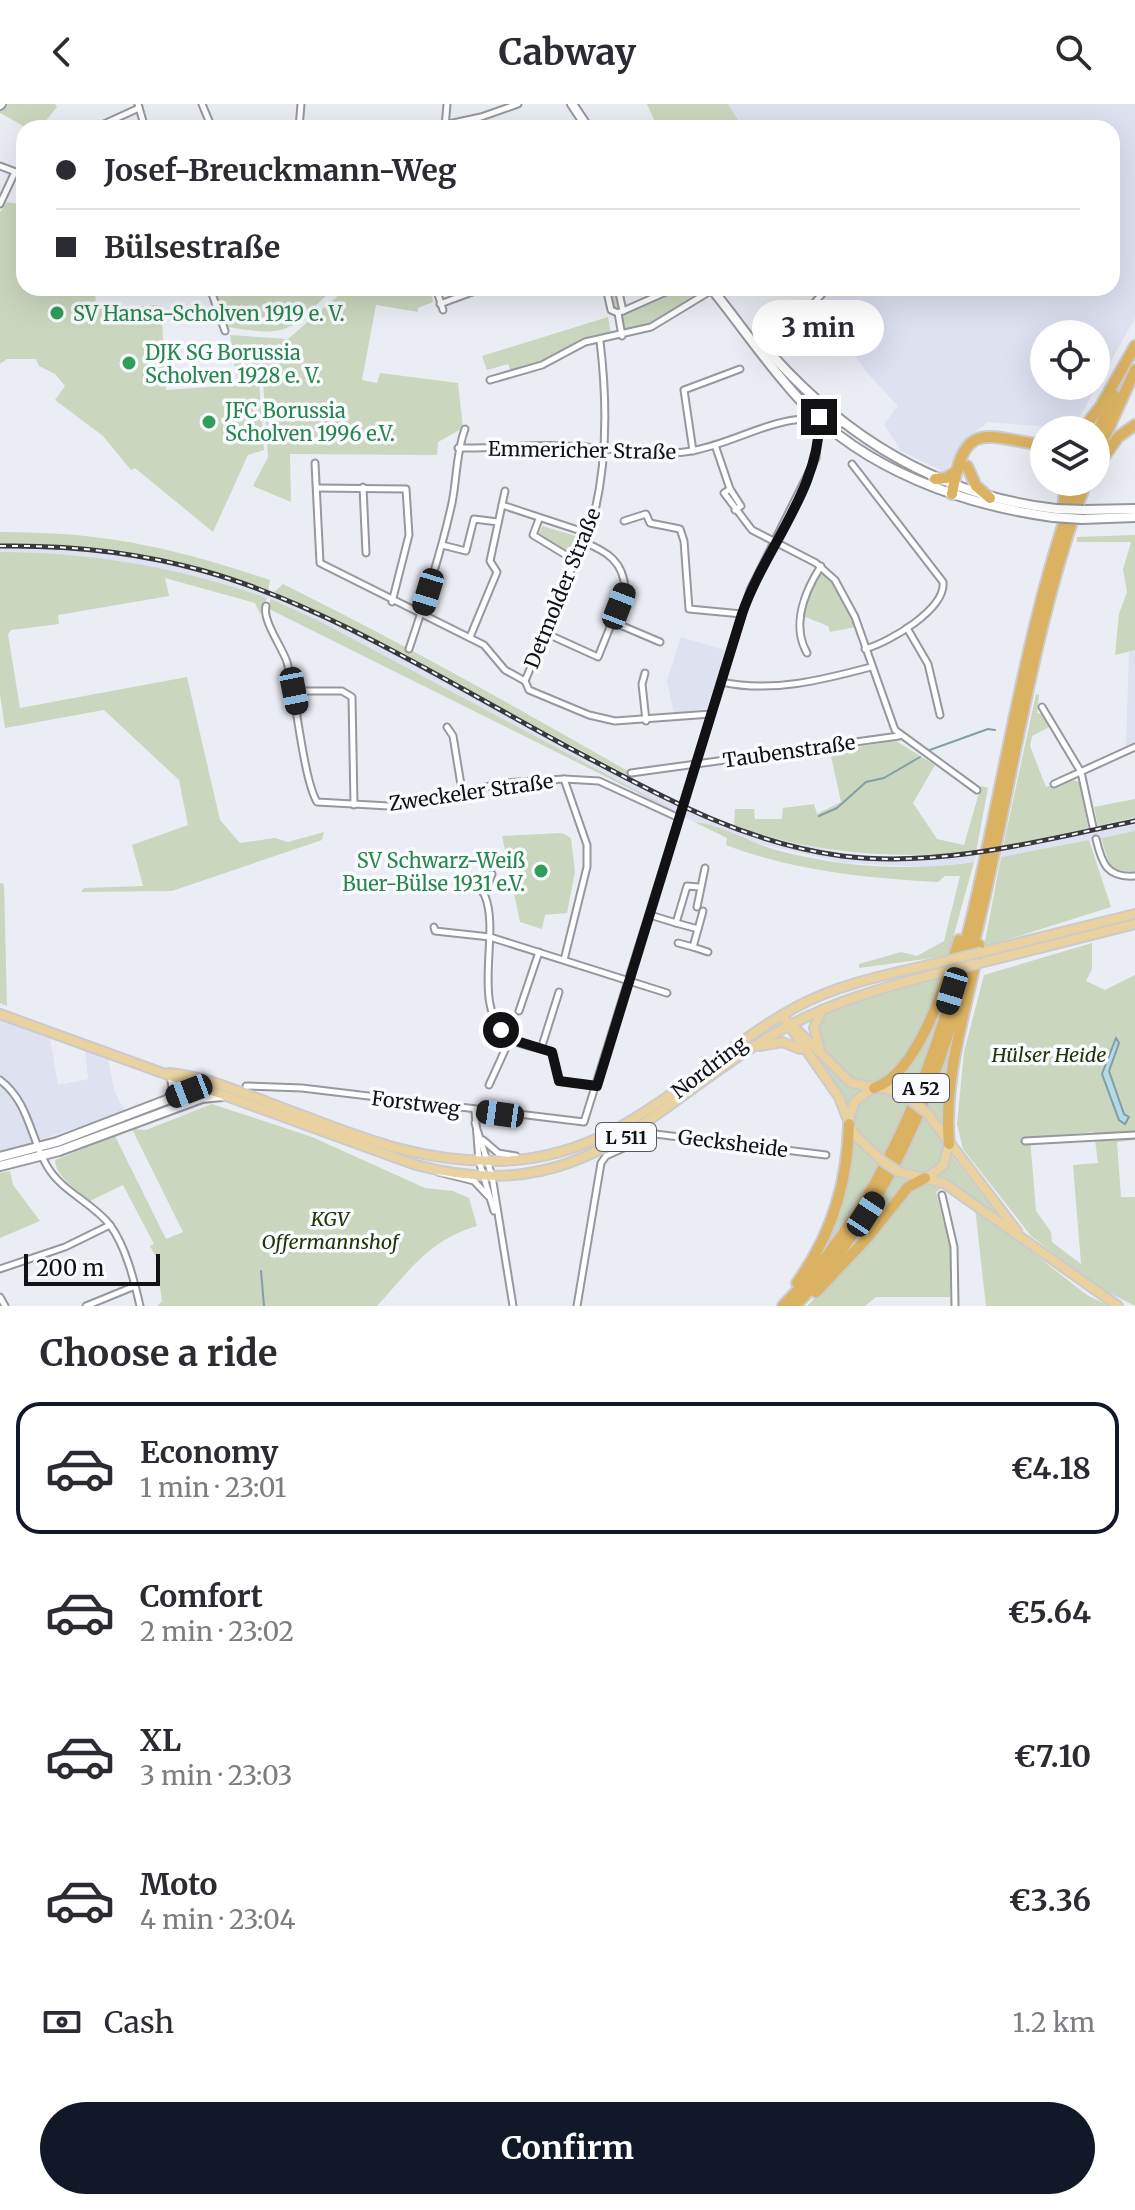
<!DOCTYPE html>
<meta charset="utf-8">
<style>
:root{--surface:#fff;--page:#f2f2f3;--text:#2b2b33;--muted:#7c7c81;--line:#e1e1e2;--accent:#111827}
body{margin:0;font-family:Merriweather,serif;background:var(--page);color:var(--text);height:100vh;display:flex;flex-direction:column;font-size:30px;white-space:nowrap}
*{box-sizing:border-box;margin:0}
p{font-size:26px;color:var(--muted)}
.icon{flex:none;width:44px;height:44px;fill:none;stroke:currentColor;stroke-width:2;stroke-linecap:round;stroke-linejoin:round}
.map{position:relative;height:1202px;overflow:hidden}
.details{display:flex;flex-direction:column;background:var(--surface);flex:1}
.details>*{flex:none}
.banner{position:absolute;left:16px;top:16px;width:1104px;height:176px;border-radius:24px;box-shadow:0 8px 32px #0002;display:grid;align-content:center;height:176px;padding:0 40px;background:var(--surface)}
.tools{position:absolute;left:1030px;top:216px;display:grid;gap:16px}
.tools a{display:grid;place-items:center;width:80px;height:80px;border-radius:50%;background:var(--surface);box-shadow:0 8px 32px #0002;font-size:40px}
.scale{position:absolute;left:24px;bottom:20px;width:136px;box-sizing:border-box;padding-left:8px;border:4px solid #121215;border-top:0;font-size:22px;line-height:28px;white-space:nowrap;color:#121215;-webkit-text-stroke:6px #fafbfe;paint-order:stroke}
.end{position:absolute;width:36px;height:36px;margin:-18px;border:10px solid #121215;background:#fff;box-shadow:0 0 0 4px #fff}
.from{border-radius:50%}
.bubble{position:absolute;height:56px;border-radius:28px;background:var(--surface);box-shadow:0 8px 32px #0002;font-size:26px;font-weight:700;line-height:56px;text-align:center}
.car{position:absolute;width:24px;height:48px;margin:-24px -12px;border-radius:10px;box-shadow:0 0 6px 2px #0007;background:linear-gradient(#222 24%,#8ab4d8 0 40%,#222 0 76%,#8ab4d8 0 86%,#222 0)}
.banner b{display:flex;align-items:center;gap:28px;height:76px;font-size:30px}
.banner b+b{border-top:2px solid var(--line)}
.banner i{width:20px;height:20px;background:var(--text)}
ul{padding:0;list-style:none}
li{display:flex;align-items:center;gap:24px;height:132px;margin:0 16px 12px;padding:0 24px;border:4px solid transparent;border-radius:24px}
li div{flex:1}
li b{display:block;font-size:30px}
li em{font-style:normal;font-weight:700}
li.active{border-color:var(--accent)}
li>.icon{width:72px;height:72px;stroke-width:1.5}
h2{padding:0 40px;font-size:36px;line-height:96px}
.pay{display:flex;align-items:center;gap:20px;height:88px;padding:0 40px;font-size:30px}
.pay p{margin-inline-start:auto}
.cta{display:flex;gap:16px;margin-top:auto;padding:16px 40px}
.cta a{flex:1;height:92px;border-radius:48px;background:var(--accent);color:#fff;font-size:32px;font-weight:700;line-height:92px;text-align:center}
header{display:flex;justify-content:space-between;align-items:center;height:104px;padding:0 40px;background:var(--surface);font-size:36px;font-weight:700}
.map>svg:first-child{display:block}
.built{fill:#dde1f0;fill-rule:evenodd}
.green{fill:#cad6be;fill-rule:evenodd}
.water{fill:#b3dae5;stroke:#839ea7;stroke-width:2}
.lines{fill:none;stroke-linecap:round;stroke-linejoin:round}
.stream{stroke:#839ea7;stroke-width:2}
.street-casing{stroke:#96989f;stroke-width:9}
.secondary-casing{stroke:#96989f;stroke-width:12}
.primary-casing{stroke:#cbcbcc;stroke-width:12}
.highway-casing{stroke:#cbcbcc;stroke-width:14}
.street{stroke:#fff;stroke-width:5}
.secondary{stroke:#fff;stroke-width:8}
.primary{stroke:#e9d1a0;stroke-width:8}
.highway{stroke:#dbb261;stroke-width:10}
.rail-casing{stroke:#38383c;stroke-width:5}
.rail{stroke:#fafbfe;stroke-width:2;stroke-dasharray:6;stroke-linecap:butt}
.secondary-bridge-casing{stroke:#96989f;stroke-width:12;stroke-linecap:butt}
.primary-bridge-casing{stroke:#cbcbcc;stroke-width:12;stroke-linecap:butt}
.secondary-bridge{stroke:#fff;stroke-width:8}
.primary-bridge{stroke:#e9d1a0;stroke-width:8}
.route{stroke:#121215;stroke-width:10}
.leisure-dot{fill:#2e9e5b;stroke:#fafbfe;stroke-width:3}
.labels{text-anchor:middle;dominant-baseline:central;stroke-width:7;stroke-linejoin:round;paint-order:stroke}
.shield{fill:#fafbfe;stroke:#58585b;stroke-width:2}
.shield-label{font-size:18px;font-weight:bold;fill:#121215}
.leisure-label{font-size:20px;fill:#27864d;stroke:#fafbfe;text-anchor:start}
.street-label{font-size:20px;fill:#121215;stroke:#fafbfe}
.park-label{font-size:20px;font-style:italic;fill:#213506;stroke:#fafbfe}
</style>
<header><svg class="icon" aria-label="back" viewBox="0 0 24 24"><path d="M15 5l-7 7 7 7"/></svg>Cabway<svg class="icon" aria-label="search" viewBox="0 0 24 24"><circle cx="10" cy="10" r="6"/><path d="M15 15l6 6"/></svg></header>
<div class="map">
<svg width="1135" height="1202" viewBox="0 0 1135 1202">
<rect width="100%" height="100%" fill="#ebedf5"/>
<g class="built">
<path d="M728 0H1135V214L1073 325 988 318 967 335 945 368 901 347 884 320 898 302 868 270 815 198 809 184H1112V24H743ZM1044 230H1096V282H1044Z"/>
<path d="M0 440 121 447 205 465 274 488 325 511 658 688 748 728 843 749 891 753 976 748 974 758 928 763 845 759 747 737 684 714 271 495 203 474 120 457 0 448Z"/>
<path d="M681 533 725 546 707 604 674 610 667 577Z"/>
<path d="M1129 546H1135V639L1126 642Z"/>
<path d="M1135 713V727L1001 753 1003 743Z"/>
<path d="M0 915 50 934 58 981 88 975 85 946 108 954 114 986 125 1008 0 1049Z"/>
</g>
<g class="green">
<path d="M0 0H55L57 3 40 24H27L0 9Z"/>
<path d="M647 0H728L743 24H658Z"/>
<path d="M7 98 24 101V184H95L96 204 161 201 166 286 238 281 233 252 259 277 264 346 248 351 213 428 135 364 131 366 103 332 55 296 65 282 55 270 39 262 36 255H7L0 260V108Z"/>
<path d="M214 184H335C287 226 294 234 228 223Z"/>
<path d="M347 184H431L433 198 418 204V208L376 201 362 276 377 279 380 269 458 279 463 324 438 338 437 351 290 350 291 398 253 382 268 353 263 277 233 248 230 231 288 235Z"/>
<path d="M606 184H618L623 206 675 184H711C694 211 651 223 622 232L618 209 613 208Z"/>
<path d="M608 213 612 235C576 240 547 260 512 270L508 260 487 266 482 252Z"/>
<path d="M542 422 576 432 569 451 538 433Z"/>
<path d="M0 428C106 428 170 443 270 476L268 487C181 454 93 440 0 440Z"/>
<path d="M1135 431V546L1115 551 1119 510 1127 488 1123 465 1131 438H1077V433Z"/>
<path d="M0 448C90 448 182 464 267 494L260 510 255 499 165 474 169 492 58 511 59 520 11 526 8 530 20 604 187 573 220 716 240 739 275 734 288 738 324 728 322 736 172 787 81 788 84 784 143 782 132 741 188 721 179 676 104 606 5 624 0 590Z"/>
<path d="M823 468 841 491 855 523 830 528 828 522 803 512 812 481Z"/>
<path d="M283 480C402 539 518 604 633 670V674L325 511 274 488Z"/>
<path d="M271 495 321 518 677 708 267 504Z"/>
<path d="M1036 590 1039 591 1037 609 1045 611 1051 622 1032 632 1030 642 1046 683 1071 676 1080 678 1088 724 1003 743Z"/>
<path d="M896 637 935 661 913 699 937 735 964 741 981 682 988 684 976 748C890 755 816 750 734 722L735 705H754L755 715H782L783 704 814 700 817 710 841 698 830 647Z"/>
<path d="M1135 695V713L1098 722 1094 703Z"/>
<path d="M694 718C721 720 750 739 776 746 839 763 910 768 974 758L948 852 859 864V860L901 848 917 852 944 837 960 772H945L938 778C866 774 794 767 726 741L727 734Z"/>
<path d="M1135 727V768L1111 765 1101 734Z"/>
<path d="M562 729 571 734 575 768 567 809 545 811 542 825 520 818 502 732Z"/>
<path d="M1089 736 1111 803 984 843 1001 753Z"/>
<path d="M0 779 4 780 7 902 0 899Z"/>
<path d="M1092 839V865L1086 877 1105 886 1135 871V1036L1117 1038 1121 1093H1135V1202L1100 1184 1031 1132 963 1045 957 1020 964 948 984 871ZM1094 1028 1098 1059 1073 1061 1081 1160 1052 1138 1051 1128 1036 1107 1030 1034Z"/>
<path d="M952 870 911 993 887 983 907 963Z"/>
<path d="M971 870 943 1022 926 1004Z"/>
<path d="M943 873 903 960 873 982C842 977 819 948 817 918 835 893 912 881 943 873Z"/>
<path d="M793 925 835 969 862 986 847 1004Z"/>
<path d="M875 987 896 992 909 1001 883 1054 860 1034 852 1018 860 995Z"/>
<path d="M212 1000 312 1033 425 1084 453 1087 469 1094 477 1122C429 1136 410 1166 377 1202H157L162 1197 156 1153 150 1142 154 1140 123 1081 90 1097C78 1086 56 1074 55 1056L115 1032 166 1135 183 1128 132 1025 146 1026Z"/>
<path d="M923 1012C943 1026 946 1039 940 1061L924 1071 899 1064Z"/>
<path d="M851 1031 880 1062 841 1126 815 1157 826 1135Z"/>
<path d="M951 1051 1000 1114 939 1071Z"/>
<path d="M10 1067 13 1081 40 1117 0 1134V1069Z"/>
<path d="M895 1071 912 1076 830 1169Z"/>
<path d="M922 1077 945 1082 936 1088 951 1147 950 1193H876L865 1202H807L834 1175 907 1088Z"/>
<path d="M975 1104 1087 1191 1109 1202H986Z"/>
</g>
<path class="water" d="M1116 934 1119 939 1109 967 1124 1010 1129 1013 1125 1020 1119 1016 1102 970Z"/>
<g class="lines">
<g class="stream">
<path d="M927 647 988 625 995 626"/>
<path d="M819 712 837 704 866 678 884 674 920 653"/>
<path d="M261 1167 264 1202"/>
</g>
<g class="street-casing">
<g id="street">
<path d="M138 0 145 24"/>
<path d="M202 0 212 24"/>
<path d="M445 23 447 0"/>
<path d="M95 24 139 4"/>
<path d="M299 24 301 0"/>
<path d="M430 24 481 13 518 0"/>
<path d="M0 62 24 71"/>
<path d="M0 100 15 68"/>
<path d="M176 184H179"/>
<path d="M210 184 225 227"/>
<path d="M436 184 443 206"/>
<path d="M606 184 611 206 618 209"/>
<path d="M618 184 623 207"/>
<path d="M440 200 483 184"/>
<path d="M623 207 675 184"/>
<path d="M620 208 618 209 622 232"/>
<path d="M765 244 804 211 827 184"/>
<path d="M490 276 542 261 585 238 651 223 712 186"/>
<path d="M715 341 730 385 741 402 735 406"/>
<path d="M458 344C495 345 531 340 568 342 609 343 656 355 696 346 748 335 787 302 842 320"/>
<path d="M693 347 684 286 740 265"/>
<path d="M315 359 320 459 484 541 505 566 525 577"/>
<path d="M852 360 943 478C946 505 890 538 865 545"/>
<path d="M363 383 366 449"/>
<path d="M317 384 406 385 409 431 392 498"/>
<path d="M730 385 724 389 752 426 816 459 835 476 855 513 895 626 977 686"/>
<path d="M502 401 587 429"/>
<path d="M539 415 533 431 574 456"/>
<path d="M624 417 646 410 650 419 680 425 684 437 689 505 742 510"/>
<path d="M442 441 466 447 474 415 498 418"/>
<path d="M266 502C262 516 282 543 287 558 296 592 303 674 317 698L389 702 506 679 564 675 599 677 679 714"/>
<path d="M613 518 660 538"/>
<path d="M907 524 928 560 940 611"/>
<path d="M543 528 598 553 625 486C624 458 607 447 583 438"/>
<path d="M470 533 497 468 490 457 505 387"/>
<path d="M409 545C425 497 441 449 452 399 457 374 456 349 465 325"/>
<path d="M807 549C791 521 805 487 821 462"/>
<path d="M645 569 642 580 646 617"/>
<path d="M525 577 594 411C608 354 607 295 600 237"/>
<path d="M525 577 529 586 589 611 615 617 711 610"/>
<path d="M721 578C772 589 822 576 871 563"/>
<path d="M294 587H342L352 593 354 701"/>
<path d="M1042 603 1081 668 1093 723"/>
<path d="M447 623 453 632 462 687"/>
<path d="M631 669 899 632"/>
<path d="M1054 680 1135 643"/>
<path d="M1096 735C1102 760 1107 774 1135 772"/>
<path d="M468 774C473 779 482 785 485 792 501 832 469 904 510 935 520 942 541 944 552 948L559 977 597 982"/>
<path d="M484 789 492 770"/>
<path d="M697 803 705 764"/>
<path d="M650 811 676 819 687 782 699 783"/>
<path d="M676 819 698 825 693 843 708 848"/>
<path d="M434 823 435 827 490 833 667 889"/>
<path d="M698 825 703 807"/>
<path d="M678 839 693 843"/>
<path d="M564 856 587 763V741L564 675"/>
<path d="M519 907 539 848"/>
<path d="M541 945 559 888"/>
<path d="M0 976C29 998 30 1033 47 1062 62 1088 92 1098 110 1121 126 1143 134 1176 140 1202"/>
<path d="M489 981 510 935"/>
<path d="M246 982 302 984 584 1018 750 486 816 354 819 313 811 293"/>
<path d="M475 1007 479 1057 494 1107"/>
<path d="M475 1019 492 1072 513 1202"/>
<path d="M483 1036 498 1049 516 1052"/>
<path d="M1025 1037 1135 1031"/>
<path d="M438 1068 474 1077 488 1092"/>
<path d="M942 1091 954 1143 955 1202"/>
<path d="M0 1165 65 1143 110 1121"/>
<path d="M0 1193 5 1202"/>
<path d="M86 1202 135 1182"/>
<path d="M577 1202 601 1059 606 1052 655 1030 826 1051"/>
</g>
</g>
<g class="secondary-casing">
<g id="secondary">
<path d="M572 0 588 24"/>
<path d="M0 1 1 0"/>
<path d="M711 184C741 221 769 263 802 298 865 366 964 401 1053 413"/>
<path d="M759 236C837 329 934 391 1056 405"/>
<path d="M1084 406 1135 405"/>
<path d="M1082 415 1135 413"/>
<path d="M169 994 174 986 172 974"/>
<path d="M0 1053 57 1038 203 982"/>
<path d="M0 1062 59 1047 202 994 222 992"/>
</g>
</g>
<g class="primary-casing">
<g id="primary">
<path d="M982 848 1135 810"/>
<path d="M980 859 1135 820"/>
<path d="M0 910 416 1061C583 1105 646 1006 772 931 825 900 883 883 943 868"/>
<path d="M782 911 839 993 853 1029 881 1056"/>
<path d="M790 919 851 979 887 985 909 995"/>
<path d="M760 942 782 938 800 945"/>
<path d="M820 946 814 924 822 906"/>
<path d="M169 969C203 972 235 986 267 998 347 1027 406 1057 494 1057 624 1057 692 960 796 903 842 878 895 869 946 857"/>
<path d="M927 1009 1017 1127"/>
<path d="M849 1015 855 997 870 986"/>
<path d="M899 1068 944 1079 1118 1202"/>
<path d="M927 1073 943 1062 949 1040"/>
</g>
</g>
<g class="highway-casing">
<g id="highway">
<path d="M1082 326 1101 302 1135 242"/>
<path d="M1096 332 1114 291"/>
<path d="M1096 352 1135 266"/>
<path d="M967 362 976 382 990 394"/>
<path d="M1096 364 1118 333 1135 321"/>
<path d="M935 375 946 374 958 366"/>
<path d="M952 390C964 313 986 334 1044 341"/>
<path d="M1063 404 1066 378"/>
<path d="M874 984C917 971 947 877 959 836"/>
<path d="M949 1040C943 973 966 906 979 841"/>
<path d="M797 1179C831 1132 848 1078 849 1020"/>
<path d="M816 1188 869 1132 908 1083 925 1074"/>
<path d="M783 1202C997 983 977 649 1078 378"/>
<path d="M795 1202C1006 981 983 649 1086 378"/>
</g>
</g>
<use href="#street" class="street"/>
<use href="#secondary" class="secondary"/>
<use href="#primary" class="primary"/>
<use href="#highway" class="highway"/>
<g class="rail-casing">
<path id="rail" d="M0 442C69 441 137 448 204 467 330 502 462 587 579 649 664 694 745 739 842 752 941 764 1039 737 1135 717"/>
</g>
<use href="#rail" class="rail"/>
<g class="secondary-bridge-casing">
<g id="secondary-bridge">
<path d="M1056 405 1084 406"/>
<path d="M1053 413 1082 415"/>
</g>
</g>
<g class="primary-bridge-casing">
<g id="primary-bridge">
<path d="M946 857 982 848"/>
<path d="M943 868 980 859"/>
<path d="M909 995 927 1009"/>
<path d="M881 1056 899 1068"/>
</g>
</g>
<use href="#secondary-bridge" class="secondary-bridge"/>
<use href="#primary-bridge" class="primary-bridge"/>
</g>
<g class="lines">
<path class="route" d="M501 926 510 935 552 948 559 977 597 982 742 510C764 445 822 383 819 313"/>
</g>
<g class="leisure-dot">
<circle cx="57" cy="209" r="8"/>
<circle cx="129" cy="259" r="8"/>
<circle cx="209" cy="318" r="8"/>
<circle cx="541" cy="767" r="8"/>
</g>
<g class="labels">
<g class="shield">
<rect x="893" y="970" width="56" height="28" rx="6"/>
<rect x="596" y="1019" width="60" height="28" rx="6"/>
</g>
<g class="shield-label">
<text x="921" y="984">A 52</text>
<text x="626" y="1033">L 511</text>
</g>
<g class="leisure-label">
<text x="73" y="209">SV Hansa-Scholven 1919 e. V.</text>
<text x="145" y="248">DJK SG Borussia<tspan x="145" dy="23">Scholven 1928 e. V.</tspan></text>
<text x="225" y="306">JFC Borussia<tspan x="225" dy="23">Scholven 1996 e.V.</tspan></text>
<text x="525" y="756" text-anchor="end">SV Schwarz-Weiß<tspan x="525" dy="23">Buer-Bülse 1931 e.V.</tspan></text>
</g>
<g class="street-label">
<text transform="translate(582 346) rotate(1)">Emmericher Straße</text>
<text transform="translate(562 484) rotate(-68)">Detmolder Straße</text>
<text transform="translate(789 647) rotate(-8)">Taubenstraße</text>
<text transform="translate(471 688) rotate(-8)">Zweckeler Straße</text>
<text transform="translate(709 963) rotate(-37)">Nordring</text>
<text transform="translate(416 999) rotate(7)">Forstweg</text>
<text transform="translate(733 1039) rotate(7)">Gecksheide</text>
</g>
<g class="park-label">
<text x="1049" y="950">Hülser Heide</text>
<text x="330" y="1114">KGV<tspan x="330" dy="23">Offermannshof</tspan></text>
</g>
</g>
</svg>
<div class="tools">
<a><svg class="icon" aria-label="locate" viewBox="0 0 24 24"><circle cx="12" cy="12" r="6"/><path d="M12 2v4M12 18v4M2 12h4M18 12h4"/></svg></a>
<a><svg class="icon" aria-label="layers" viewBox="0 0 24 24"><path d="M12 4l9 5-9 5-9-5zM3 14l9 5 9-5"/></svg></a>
</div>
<div class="scale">200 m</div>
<i class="end from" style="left:501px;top:926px"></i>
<i class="end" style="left:819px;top:313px"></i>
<div class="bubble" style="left:752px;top:196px;width:132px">3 min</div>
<i class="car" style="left:428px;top:488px;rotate:197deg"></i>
<i class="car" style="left:619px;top:502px;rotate:21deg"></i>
<i class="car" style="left:294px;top:587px;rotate:169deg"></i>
<i class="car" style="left:952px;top:887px;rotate:197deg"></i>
<i class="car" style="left:189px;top:987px;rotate:249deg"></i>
<i class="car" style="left:500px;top:1010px;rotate:278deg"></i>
<i class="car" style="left:866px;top:1110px;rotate:33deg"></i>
<div class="banner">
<b><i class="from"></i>Josef-Breuckmann-Weg</b>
<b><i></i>Bülsestraße</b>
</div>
</div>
<section class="details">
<h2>Choose a ride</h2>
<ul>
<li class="active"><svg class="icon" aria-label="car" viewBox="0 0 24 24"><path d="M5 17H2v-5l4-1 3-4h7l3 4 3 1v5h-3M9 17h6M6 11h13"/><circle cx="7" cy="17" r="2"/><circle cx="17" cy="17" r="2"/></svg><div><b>Economy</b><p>1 min · 23:01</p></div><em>€4.18</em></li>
<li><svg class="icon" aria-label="car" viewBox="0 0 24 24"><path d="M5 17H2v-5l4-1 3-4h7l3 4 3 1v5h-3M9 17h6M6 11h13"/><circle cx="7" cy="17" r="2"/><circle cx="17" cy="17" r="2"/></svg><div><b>Comfort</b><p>2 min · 23:02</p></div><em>€5.64</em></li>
<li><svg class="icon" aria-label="car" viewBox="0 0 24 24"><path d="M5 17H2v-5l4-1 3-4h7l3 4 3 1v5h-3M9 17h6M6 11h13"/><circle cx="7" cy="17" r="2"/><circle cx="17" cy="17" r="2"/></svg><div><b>XL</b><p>3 min · 23:03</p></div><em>€7.10</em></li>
<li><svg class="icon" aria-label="car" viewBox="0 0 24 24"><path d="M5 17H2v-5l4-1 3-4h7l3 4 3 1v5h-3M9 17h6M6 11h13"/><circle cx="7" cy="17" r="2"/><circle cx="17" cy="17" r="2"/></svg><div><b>Moto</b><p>4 min · 23:04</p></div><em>€3.36</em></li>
</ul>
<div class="pay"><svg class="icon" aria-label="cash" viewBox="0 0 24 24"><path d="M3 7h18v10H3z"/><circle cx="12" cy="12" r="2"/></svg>Cash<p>1.2 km</p></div>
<div class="cta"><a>Confirm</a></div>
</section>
